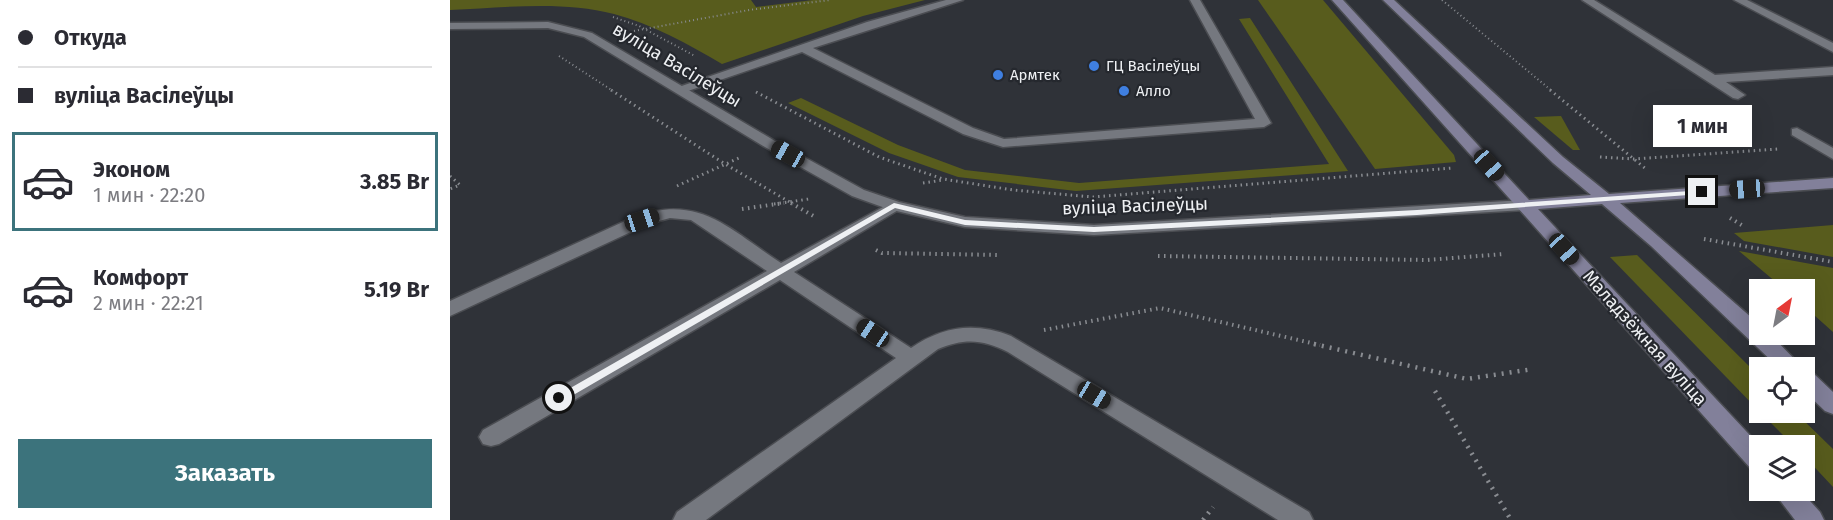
<!DOCTYPE html>
<html lang="ru">
<meta charset="utf-8">
<style>
:root{--surface:#fff;--page:#f7f7f7;--text:#2b2b33;--muted:#7c7c81;--line:#e1e1e2;--accent:#3c737c}
body{margin:0;font-family:"Fira Sans",sans-serif;background:var(--page);color:var(--text);height:100vh;display:flex;flex-direction:column;font-size:22px;white-space:nowrap}
*{box-sizing:border-box;margin:0}
p{font-size:20px;color:var(--muted)}
.icon{flex:none;width:33px;height:33px;fill:none;stroke:currentColor;stroke-width:2;stroke-linecap:round;stroke-linejoin:round}
.map{position:relative;flex:1;overflow:hidden}
.side{display:flex;flex-direction:column;background:var(--surface);width:450px}
.side>*{flex:none}
.guide{display:grid;align-content:center;height:132px;padding:0 18px;background:var(--surface)}
.needle{width:39px;rotate:32deg}
.fabs{position:absolute;left:1299px;top:279px;display:grid;gap:12px}
.fabs a{display:grid;place-items:center;width:66px;height:66px;border-radius:0px;background:var(--surface);box-shadow:0 6px 24px #0002;font-size:30px}
.end{position:absolute;width:27px;height:27px;margin:-14px;border:8px solid #eef0f3;background:#111;box-shadow:0 0 0 3px #111}
.from{border-radius:50%}
.bubble{position:absolute;height:42px;border-radius:0px;background:var(--surface);box-shadow:0 6px 24px #0002;font-size:20px;font-weight:700;line-height:42px;text-align:center}
.car{position:absolute;width:18px;height:36px;margin:-18px -9px;border-radius:8px;box-shadow:0 0 4px 2px #0007;background:linear-gradient(#222 24%,#8ab4d8 0 40%,#222 0 76%,#8ab4d8 0 86%,#222 0)}
.guide b{display:flex;align-items:center;gap:21px;height:57px;font-size:22px}
.guide b+b{border-top:2px solid var(--line)}
.guide i{width:15px;height:15px;background:var(--text)}
ul{padding:0;list-style:none}
li{display:flex;align-items:center;gap:18px;height:99px;margin:0 12px 9px;padding:0 6px;border:3px solid transparent;border-radius:0px}
li div{flex:1}
li b{display:block;font-size:22px}
li em{font-style:normal;font-weight:700}
li.on{border-color:var(--accent)}
li>.icon{width:54px;height:54px;stroke-width:1.5}
.action{display:flex;gap:12px;margin-top:auto;padding:12px 18px}
.action a{flex:1;height:69px;border-radius:0px;background:var(--accent);color:#fff;font-size:24px;font-weight:700;line-height:69px;text-align:center}
main{display:flex;flex:1;min-height:0}
.map>svg:first-child{display:block}
.green{fill:#585c1d}
.lines{fill:none;stroke-linecap:round;stroke-linejoin:round}
.lane-casing{stroke:#4b4d52;stroke-width:3}
.street-casing{stroke:#4b4d52;stroke-width:3}
.secondary-casing{stroke:#4b4d52;stroke-width:3}
.path-far3{stroke:#898c91;stroke-width:2;stroke-dasharray:1 3;stroke-linecap:butt}
.path-far2{stroke:#898c91;stroke-width:3;stroke-dasharray:1.5 4;stroke-linecap:butt}
.path-far1{stroke:#898c91;stroke-width:4;stroke-dasharray:1.5 4.5;stroke-linecap:butt}
.path{stroke:#898c91;stroke-width:4.5;stroke-dasharray:2 6;stroke-linecap:butt}
.lane{fill:#75787f;fill-rule:evenodd}
.street{fill:#75787f;fill-rule:evenodd}
.secondary{fill:#82809a;fill-rule:evenodd}
.route{fill:#eef0f3}
.shop-dot{fill:#3f7fe0;stroke:#25282e;stroke-width:2}
.labels{text-anchor:middle;dominant-baseline:central;stroke-width:4.5;stroke-linejoin:round;paint-order:stroke}
.far-poi-label{font-size:15px;fill:#eef0f3;stroke:#25282e;text-anchor:start}
.street-label{font-size:18px;fill:#eef0f3;stroke:#25282e}
</style>
<main>
<section class="side">
<div class="guide">
<b><i class="from"></i>Откуда</b>
<b><i></i>вуліца Васілеўцы</b>
</div>
<ul>
<li class="on"><svg class="icon" aria-label="car" viewBox="0 0 24 24"><path d="M5 17H2v-5l4-1 3-4h7l3 4 3 1v5h-3M9 17h6M6 11h13"/><circle cx="7" cy="17" r="2"/><circle cx="17" cy="17" r="2"/></svg><div><b>Эконом</b><p>1 мин · 22:20</p></div><em>3.85 Br</em></li>
<li><svg class="icon" aria-label="car" viewBox="0 0 24 24"><path d="M5 17H2v-5l4-1 3-4h7l3 4 3 1v5h-3M9 17h6M6 11h13"/><circle cx="7" cy="17" r="2"/><circle cx="17" cy="17" r="2"/></svg><div><b>Комфорт</b><p>2 мин · 22:21</p></div><em>5.19 Br</em></li>
</ul>
<div class="action"><a>Заказать</a></div>
</section>
<div class="map">
<svg width="1383" height="520" viewBox="0 0 1383 520">
<rect width="100%" height="100%" fill="#2f3238"/>
<g class="green">
<path d="M0 0H301L306 7 363 0H475L413 16 272 64C238 44 202 24 164 14 111 0 54 8 0 10Z"/>
<path d="M808 0H873L1004 155 1006 162 925 169Z"/>
<path d="M800 18 898 171 626 191 508 177 439 153 338 103 351 98 448 145 515 170 629 183 879 164 789 19Z"/>
<path d="M1111 116 1130 150H1123L1084 117Z"/>
<path d="M1383 225V257L1294 241 1284 233Z"/>
<path d="M1289 251 1383 268V332L1355 307 1354 290 1334 289Z"/>
<path d="M1187 255 1309 376V411L1160 257Z"/>
<path d="M1311 413H1346L1383 449V487L1355 457 1354 446 1343 445Z"/>
</g>
<g class="lines">
<g class="lane-casing">
<g id="lane">
<path d="M496 0H513L363 48 523 128 554 139 805 119 740 0H750L821 123 814 127 553 147 513 134 352 52 235 92 230 93 223 89 417 22Z"/>
<path d="M1132 0H1144L1265 75 1383 67V75L1276 82 1295 95 1288 99 1283 98Z"/>
<path d="M1284 0H1297L1383 43V52Z"/>
<path d="M1347 128 1383 148V159L1342 135V129Z"/>
<path d="M444 201 450 203 452 206 450 209 344 272 461 348C493 326 525 322 561 336L859 512 863 520H828L558 352C533 339 514 338 488 349L256 520H223L227 512 446 358 330 280 49 444 41 446 33 444 29 437 33 430 317 271 241 220 220 218 198 224 0 316V301L186 216C251 194 280 230 331 263Z"/>
</g>
</g>
<g class="street-casing">
<path id="street" d="M98 22 142 33 325 141 414 190 449 202 515 217 644 225 1075 200 1083 205 1075 210 644 235 515 227 438 209 402 196 315 147 134 37 98 28 0 29V23Z"/>
</g>
<g class="secondary-casing">
<g id="secondary">
<path d="M882 0H893L1079 200 1141 195 1103 163 933 0H944L1113 157 1159 194 1383 178V188L1170 203 1310 325V334H1320L1353 368H1329L1201 246 1152 204 1088 209 1310 446V473L1302 470Z"/>
<path d="M1354 370 1362 372 1383 392V414L1375 411 1354 391Z"/>
<path d="M1322 490H1350L1370 512 1374 520H1345Z"/>
</g>
</g>
<g class="path-far3">
<path d="M992 0 1102 91"/>
<path d="M163 17 189 26 245 56"/>
<path d="M184 31 299 10 380 0"/>
<path d="M109 56 163 91"/>
</g>
<g class="path-far2">
<path d="M161 90 275 164 343 204"/>
<path d="M1100 90 1196 169"/>
<path d="M306 92 429 157 493 179 563 190 643 197 1002 168"/>
<path d="M1150 157 1184 159 1328 149"/>
<path d="M0 176 10 185 0 189"/>
<path d="M473 183 493 180"/>
<path d="M227 186 289 158"/>
<path d="M324 204 359 199"/>
</g>
<g class="path-far1">
<path d="M341 203 367 218"/>
<path d="M292 209 334 203"/>
<path d="M1280 218 1295 227"/>
<path d="M1254 239 1383 262"/>
<path d="M426 250 432 253 550 255"/>
<path d="M708 256 977 260 1054 254"/>
<path d="M594 330 710 308 870 345"/>
</g>
<g class="path">
<path d="M864 344 1017 379 1083 369"/>
<path d="M985 391 1061 520"/>
<path d="M753 520 763 507"/>
</g>
<use href="#lane" class="lane"/>
<use href="#street" class="street"/>
<use href="#secondary" class="secondary"/>
</g>
<path class="route" d="M1255 190 1252 194 967 215 644 232 515 225 445 208 113 401 109 403 103 398 444 203 515 220 644 227 967 210Z"/>
<g class="shop-dot">
<circle cx="644" cy="66" r="6"/>
<circle cx="548" cy="75" r="6"/>
<circle cx="674" cy="91" r="6"/>
</g>
<g class="labels">
<g class="far-poi-label">
<text x="656" y="66">ГЦ Васілеўцы</text>
<text x="560" y="75">Армтек</text>
<text x="686" y="91">Алло</text>
</g>
<g class="street-label">
<text transform="translate(227 65) rotate(31)">вуліца Васілеўцы</text>
<text transform="translate(685 206) rotate(-2)">вуліца Васілеўцы</text>
<text transform="translate(1195 338) rotate(48)">Маладзёжная вуліца</text>
</g>
</g>
</svg>
<div class="fabs">
<a><svg class="needle" viewBox="-14 -14 28 28"><path d="M0-13l5 13h-10z" fill="#e53935"/><path d="M0 13l5-13h-10z" fill="#7c7c81"/></svg></a>
<a><svg class="icon" aria-label="locate" viewBox="0 0 24 24"><circle cx="12" cy="12" r="6"/><path d="M12 2v4M12 18v4M2 12h4M18 12h4"/></svg></a>
<a><svg class="icon" aria-label="layers" viewBox="0 0 24 24"><path d="M12 4l9 5-9 5-9-5zM3 14l9 5 9-5"/></svg></a>
</div>
<i class="end from" style="left:109px;top:398px"></i>
<i class="end" style="left:1252px;top:192px"></i>
<div class="bubble" style="left:1203px;top:105px;width:99px">1 мин</div>
<i class="car" style="left:338px;top:154px;rotate:299deg"></i>
<i class="car" style="left:1039px;top:165px;rotate:138deg"></i>
<i class="car" style="left:1297px;top:189px;rotate:266deg"></i>
<i class="car" style="left:192px;top:220px;rotate:72deg"></i>
<i class="car" style="left:1114px;top:249px;rotate:138deg"></i>
<i class="car" style="left:423px;top:333px;rotate:304deg"></i>
<i class="car" style="left:644px;top:395px;rotate:121deg"></i>
</div>
</main>
